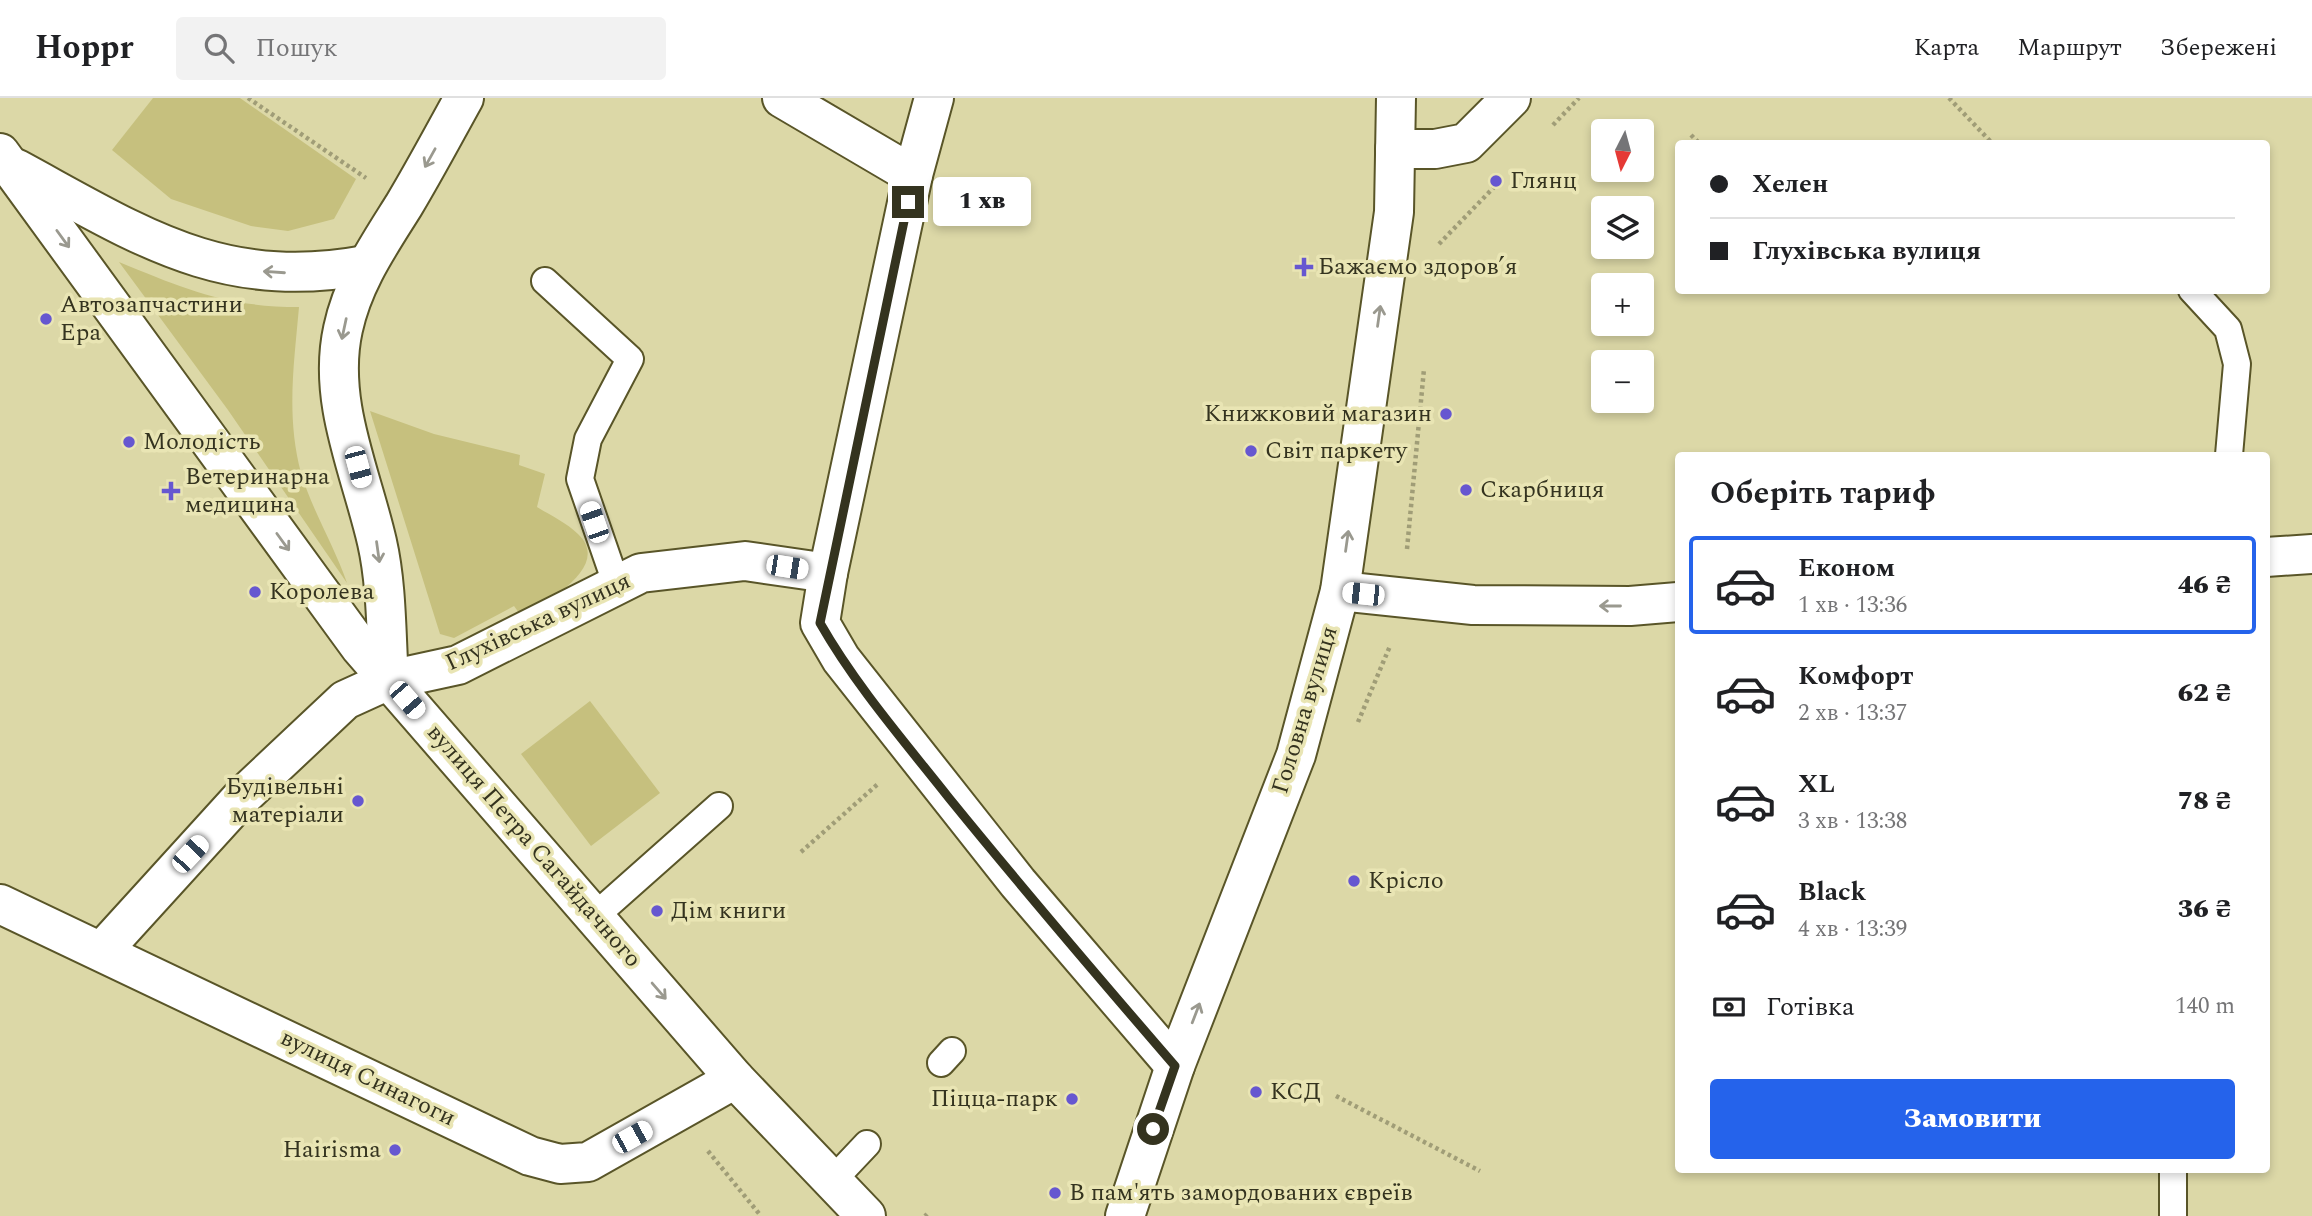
<!DOCTYPE html>
<html lang="uk">
<meta charset="utf-8">
<style>
:root{--surface:#fff;--page:#f2f2f2;--text:#202124;--muted:#757577;--line:#e0e0e0;--accent:#2563eb}
body{margin:0;font-family:Spectral,serif;background:var(--page);color:var(--text);height:100vh;display:flex;flex-direction:column;font-size:26px;white-space:nowrap}
*{box-sizing:border-box;margin:0}
p{font-size:23px;color:var(--muted)}
.icon{flex:none;width:38px;height:38px;fill:none;stroke:currentColor;stroke-width:2;stroke-linecap:round;stroke-linejoin:round}
.map{position:relative;flex:1;overflow:hidden}
.drawer{position:absolute;left:1675px;top:354px;width:595px;height:721px;display:flex;flex-direction:column;background:var(--surface);border-radius:7px;box-shadow:0 4px 10px #0003}
.drawer>*{flex:none}
.guide{position:absolute;left:1675px;top:42px;width:595px;height:154px;border-radius:7px;box-shadow:0 4px 10px #0003;display:grid;align-content:center;height:154px;padding:0 35px;background:var(--surface)}
.needle{width:46px;rotate:186deg}
.controls{position:absolute;left:1591px;top:21px;display:grid;gap:14px}
.controls a{display:grid;place-items:center;width:63px;height:63px;border-radius:7px;background:var(--surface);box-shadow:0 4px 10px #0003;font-size:35px}
.end{position:absolute;width:32px;height:32px;margin:-16px;border:9px solid #34331f;background:#fff;box-shadow:0 0 0 4px #fff}
.from{border-radius:50%}
.bubble{position:absolute;height:49px;border-radius:7px;background:var(--surface);box-shadow:0 4px 10px #0003;font-size:23px;font-weight:800;line-height:49px;text-align:center}
.car{position:absolute;width:21px;height:42px;margin:-21px -10px;border-radius:9px;box-shadow:0 0 5px 2px #0007;background:linear-gradient(#fff 24%,#345 0 40%,#fff 0 76%,#345 0 86%,#fff 0)}
.guide b{display:flex;align-items:center;gap:24px;height:66px;font-size:26px}
.guide b+b{border-top:2px solid var(--line)}
.guide i{width:18px;height:18px;background:var(--text)}
ul{padding:0;list-style:none}
li{display:flex;align-items:center;gap:21px;height:98px;margin:0 14px 10px;padding:0 21px;border:4px solid transparent;border-radius:7px}
li div{flex:1}
li b{display:block;font-size:26px}
li em{font-style:normal;font-weight:800}
li.selected{border-color:var(--accent)}
li>.icon{width:63px;height:63px;stroke-width:1.5}
h2{padding:0 35px;font-size:32px;line-height:84px}
.pay{display:flex;align-items:center;gap:18px;height:77px;padding:0 35px;font-size:26px}
.pay p{margin-inline-start:auto}
.cta{display:flex;gap:14px;margin-top:auto;padding:14px 35px}
.cta a{flex:1;height:80px;border-radius:7px;background:var(--accent);color:#fff;font-size:28px;font-weight:800;line-height:80px;text-align:center}
header{display:flex;align-items:center;gap:42px;box-sizing:border-box;height:98px;padding:0 35px;background:var(--surface);border-bottom:2px solid var(--line)}
header strong{font-size:33px}
nav{display:flex;gap:38px;margin-inline-start:auto;font-size:24px}
.search{width:490px;height:63px;background:var(--page);display:flex;align-items:center;gap:18px;box-sizing:border-box;padding:0 24px;border-radius:7px;color:var(--muted);font-size:26px}
.map>svg:first-child{display:block}
.green{fill:#c6c07e}
.lines{fill:none;stroke-linecap:round;stroke-linejoin:round}
.lane-casing{stroke:#595528;stroke-width:30}
.street-casing{stroke:#595528;stroke-width:42}
.primary-casing{stroke:#595528;stroke-width:42}
.path{stroke:#a09d77;stroke-width:4.5;stroke-dasharray:3.5 3.5;stroke-linecap:butt}
.lane{stroke:#fff;stroke-width:26}
.street{stroke:#fff;stroke-width:38}
.primary{stroke:#fff;stroke-width:38}
.oneway{stroke:#9a998f}
.route{stroke:#34331f;stroke-width:9}
.poi-dot{fill:#6657d0;stroke:#e9e5b4;stroke-width:2.5}
.labels{text-anchor:middle;dominant-baseline:central;stroke-width:7;stroke-linejoin:round;paint-order:stroke}
.poi-label{font-size:24px;fill:#34331f;stroke:#e9e5b4;text-anchor:start}
.street-label{font-size:24px;fill:#34331f;stroke:#e9e5b4}
</style>
<header>
<strong>Hoppr</strong>
<div class="search"><svg class="icon" aria-label="search" viewBox="0 0 24 24"><circle cx="10" cy="10" r="6"/><path d="M15 15l6 6"/></svg>Пошук</div>
<nav><a>Карта</a><a>Маршрут</a><a>Збережені</a></nav>
</header>
<div class="map">
<svg width="2312" height="1118" viewBox="0 0 2312 1118">
<rect width="100%" height="100%" fill="#dcd8a7"/>
<g class="green">
<path d="M153 0H240L356 81 334 121 288 133 251 128 171 101 112 52Z"/>
<path d="M119 164C185 191 226 209 299 209 294 266 286 318 301 375 312 412 334 447 347 485L228 312Z"/>
<path d="M370 313 434 336 520 357 519 367 545 376 537 409C550 417 567 425 578 436 613 469 544 505 522 519L514 508 454 540 440 536Z"/>
<path d="M590 603 660 695 591 748 521 656Z"/>
</g>
<g class="lines">
<g class="lane-casing">
<g id="lane">
<path d="M545 183 630 261 588 341 580 381 617 488"/>
<path d="M2192 192 2228 231 2237 266 2229 357"/>
<path d="M595 818 719 708"/>
<path d="M941 965 952 953"/>
<path d="M2173 1071V1118"/>
<path d="M833 1082 867 1046"/>
</g>
</g>
<g class="street-casing">
<g id="street">
<path d="M782 0 913 77"/>
<path d="M1395 51H1435L1466 45 1511 0"/>
<path d="M2266 459 2312 456"/>
<path d="M828 475 820 525 841 561 1018 785 1175 968"/>
<path d="M1340 493 1473 507 1630 508 1678 504"/>
<path d="M0 806 530 1058 560 1066 588 1064 735 981"/>
<path d="M102 853 243 698 345 602 389 582 458 567 641 475 745 463 828 475 913 77 934 0"/>
</g>
</g>
<g class="primary-casing">
<g id="primary">
<path d="M0 55 360 549 735 981 866 1118"/>
<path d="M17 71C139 137 221 194 366 167"/>
<path d="M389 582C386 537 387 488 377 444 361 374 327 303 343 231 353 184 379 147 404 107 425 72 444 36 464 0"/>
<path d="M1125 1118 1175 968 1296 657 1340 493 1394 114 1396 0"/>
</g>
</g>
<g class="path">
<path d="M248 0 366 80"/>
<path d="M1949 0 1993 46"/>
<path d="M1553 27 1579 0"/>
<path d="M1691 37 1700 46"/>
<path d="M1439 146 1499 84"/>
<path d="M1407 451 1424 271"/>
<path d="M1358 624 1390 548"/>
<path d="M801 754 879 685"/>
<path d="M1336 998 1480 1073"/>
<path d="M708 1053 761 1118"/>
<path d="M925 1118 927 1116"/>
</g>
<use href="#lane" class="lane"/>
<use href="#street" class="street"/>
<use href="#primary" class="primary"/>
</g>
<defs><path id="oneway-shaft" d="M-6 0H5M1.5-3L5.5 0L1.5 3" fill="none" stroke-width="1.6" stroke-linecap="round" stroke-linejoin="round" transform="scale(1.75)"/></defs>
<g class="oneway">
<use href="#oneway-shaft" transform="translate(430 60) rotate(119)"/>
<use href="#oneway-shaft" transform="translate(63 141) rotate(54)"/>
<use href="#oneway-shaft" transform="translate(274 174) rotate(-176)"/>
<use href="#oneway-shaft" transform="translate(1379 218) rotate(-82)"/>
<use href="#oneway-shaft" transform="translate(344 231) rotate(102)"/>
<use href="#oneway-shaft" transform="translate(1347 443) rotate(-82)"/>
<use href="#oneway-shaft" transform="translate(283 444) rotate(54)"/>
<use href="#oneway-shaft" transform="translate(378 454) rotate(82)"/>
<use href="#oneway-shaft" transform="translate(1610 508) rotate(-180)"/>
<use href="#oneway-shaft" transform="translate(659 893) rotate(49)"/>
<use href="#oneway-shaft" transform="translate(1196 915) rotate(-69)"/>
</g>
<g class="lines">
<path class="route" d="M908 104 820 525C856 588 904 643 949 700 1023 791 1099 880 1175 968L1153 1031"/>
</g>
<g class="poi-dot">
<circle cx="1496" cy="83" r="7"/>
<path d="M1300.5 158.5h7v7h7v7h-7v7h-7v-7h-7v-7h7z"/>
<circle cx="46" cy="221" r="7"/>
<circle cx="1446" cy="316" r="7"/>
<circle cx="129" cy="344" r="7"/>
<circle cx="1251" cy="353" r="7"/>
<circle cx="1466" cy="392" r="7"/>
<path d="M167.5 382.5h7v7h7v7h-7v7h-7v-7h-7v-7h7z"/>
<circle cx="255" cy="494" r="7"/>
<circle cx="358" cy="703" r="7"/>
<circle cx="1354" cy="783" r="7"/>
<circle cx="657" cy="813" r="7"/>
<circle cx="1256" cy="994" r="7"/>
<circle cx="1072" cy="1001" r="7"/>
<circle cx="395" cy="1052" r="7"/>
<circle cx="1055" cy="1095" r="7"/>
</g>
<g class="labels">
<g class="poi-label">
<text x="1510" y="83">Глянц</text>
<text x="1318" y="169">Бажаємо здоровʼя</text>
<text x="60" y="207">Автозапчастини<tspan x="60" dy="28">Ера</tspan></text>
<text x="1432" y="316" text-anchor="end">Книжковий магазин</text>
<text x="143" y="344">Молодість</text>
<text x="1265" y="353">Світ паркету</text>
<text x="185" y="379">Ветеринарна<tspan x="185" dy="28">медицина</tspan></text>
<text x="1480" y="392">Скарбниця</text>
<text x="269" y="494">Королева</text>
<text x="344" y="689" text-anchor="end">Будівельні<tspan x="344" dy="28">матеріали</tspan></text>
<text x="1368" y="783">Крісло</text>
<text x="671" y="813">Дім книги</text>
<text x="1270" y="994">КСД</text>
<text x="1058" y="1001" text-anchor="end">Піцца-парк</text>
<text x="381" y="1052" text-anchor="end">Hairisma</text>
<text x="1069" y="1095">В пам'ять замордованих євреїв</text>
</g>
<g class="street-label">
<text transform="translate(538 524) rotate(-25)">Глухівська вулиця</text>
<text transform="translate(1305 612) rotate(-73)">Головна вулиця</text>
<text transform="translate(534 748) rotate(49)">вулиця Петра Сагайдачного</text>
<text transform="translate(368 980) rotate(26)">вулиця Синагоги</text>
</g>
</g>
</svg>
<div class="controls">
<a><svg class="needle" viewBox="-14 -14 28 28"><path d="M0-13l5 13h-10z" fill="#e53935"/><path d="M0 13l5-13h-10z" fill="#757577"/></svg></a>
<a><svg class="icon" aria-label="layers" viewBox="0 0 24 24"><path d="M12 4l9 5-9 5-9-5zM3 14l9 5 9-5"/></svg></a>
<a>+</a>
<a>−</a>
</div>
<i class="end from" style="left:1153px;top:1031px"></i>
<i class="end" style="left:908px;top:104px"></i>
<div class="bubble" style="left:933px;top:79px;width:98px">1 хв</div>
<i class="car" style="left:358px;top:369px;rotate:165deg"></i>
<i class="car" style="left:594px;top:424px;rotate:341deg"></i>
<i class="car" style="left:787px;top:469px;rotate:99deg"></i>
<i class="car" style="left:1363px;top:496px;rotate:276deg"></i>
<i class="car" style="left:407px;top:602px;rotate:139deg"></i>
<i class="car" style="left:190px;top:756px;rotate:43deg"></i>
<i class="car" style="left:632px;top:1039px;rotate:61deg"></i>
<div class="guide">
<b><i class="from"></i>Хелен</b>
<b><i></i>Глухівська вулиця</b>
</div>
<section class="drawer">
<h2>Оберіть тариф</h2>
<ul>
<li class="selected"><svg class="icon" aria-label="car" viewBox="0 0 24 24"><path d="M5 17H2v-5l4-1 3-4h7l3 4 3 1v5h-3M9 17h6M6 11h13"/><circle cx="7" cy="17" r="2"/><circle cx="17" cy="17" r="2"/></svg><div><b>Економ</b><p>1 хв · 13:36</p></div><em>46 ₴</em></li>
<li><svg class="icon" aria-label="car" viewBox="0 0 24 24"><path d="M5 17H2v-5l4-1 3-4h7l3 4 3 1v5h-3M9 17h6M6 11h13"/><circle cx="7" cy="17" r="2"/><circle cx="17" cy="17" r="2"/></svg><div><b>Комфорт</b><p>2 хв · 13:37</p></div><em>62 ₴</em></li>
<li><svg class="icon" aria-label="car" viewBox="0 0 24 24"><path d="M5 17H2v-5l4-1 3-4h7l3 4 3 1v5h-3M9 17h6M6 11h13"/><circle cx="7" cy="17" r="2"/><circle cx="17" cy="17" r="2"/></svg><div><b>XL</b><p>3 хв · 13:38</p></div><em>78 ₴</em></li>
<li><svg class="icon" aria-label="car" viewBox="0 0 24 24"><path d="M5 17H2v-5l4-1 3-4h7l3 4 3 1v5h-3M9 17h6M6 11h13"/><circle cx="7" cy="17" r="2"/><circle cx="17" cy="17" r="2"/></svg><div><b>Black</b><p>4 хв · 13:39</p></div><em>36 ₴</em></li>
</ul>
<div class="pay"><svg class="icon" aria-label="cash" viewBox="0 0 24 24"><path d="M3 7h18v10H3z"/><circle cx="12" cy="12" r="2"/></svg>Готівка<p>140 m</p></div>
<div class="cta"><a>Замовити</a></div>
</section>
</div>
